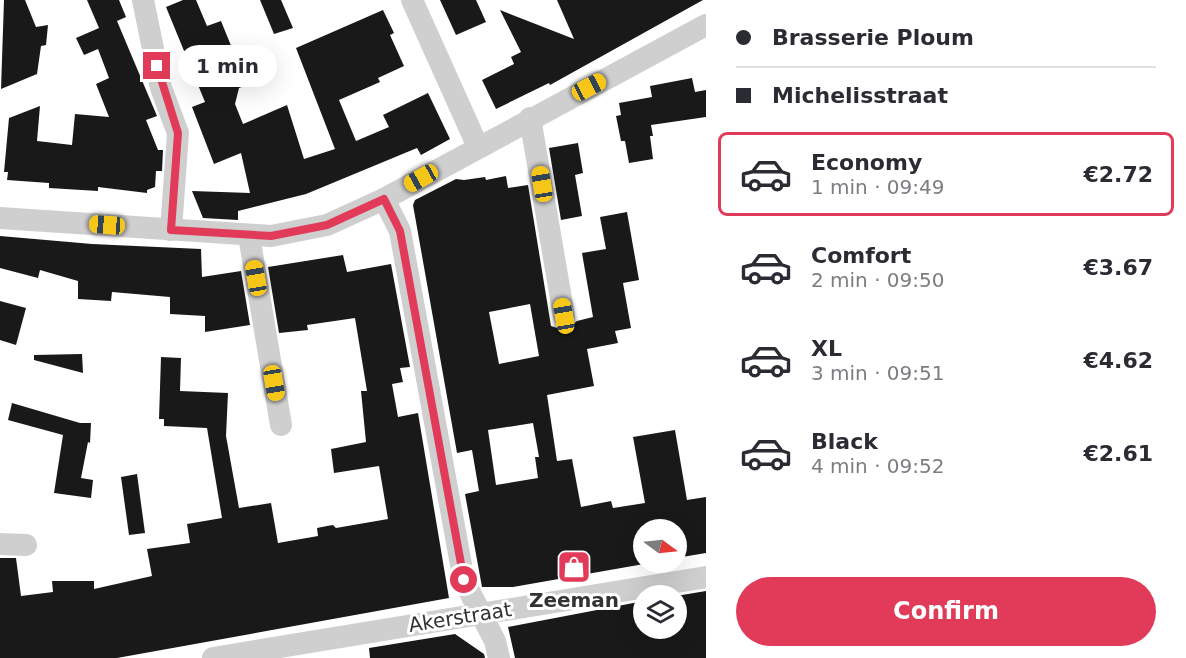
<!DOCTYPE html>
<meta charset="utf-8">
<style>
:root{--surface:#fff;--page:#f2f2f3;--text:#2b2b33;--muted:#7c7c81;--line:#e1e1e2;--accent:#e23b5a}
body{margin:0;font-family:"DejaVu Sans",sans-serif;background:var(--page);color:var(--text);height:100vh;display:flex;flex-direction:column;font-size:22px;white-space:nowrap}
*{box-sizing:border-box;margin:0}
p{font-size:20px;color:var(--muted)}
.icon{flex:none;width:33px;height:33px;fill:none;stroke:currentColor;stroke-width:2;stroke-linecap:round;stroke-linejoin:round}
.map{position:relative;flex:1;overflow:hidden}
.drawer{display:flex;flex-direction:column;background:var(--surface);width:480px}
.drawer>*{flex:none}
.hud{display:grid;align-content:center;height:132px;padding:0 30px;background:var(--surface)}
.needle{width:39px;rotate:105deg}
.tools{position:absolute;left:633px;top:519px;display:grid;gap:12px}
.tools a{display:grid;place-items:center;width:54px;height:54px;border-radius:50%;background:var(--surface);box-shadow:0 6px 24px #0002;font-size:30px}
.end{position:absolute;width:27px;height:27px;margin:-14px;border:8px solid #e23b5a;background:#fff;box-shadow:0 0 0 3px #fff}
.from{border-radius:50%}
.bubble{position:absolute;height:42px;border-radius:21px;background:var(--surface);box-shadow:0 6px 24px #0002;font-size:20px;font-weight:600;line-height:42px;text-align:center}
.car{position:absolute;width:18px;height:36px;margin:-18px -9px;border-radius:8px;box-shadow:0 0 4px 2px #0007;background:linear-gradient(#f5c518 24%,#345 0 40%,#f5c518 0 76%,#345 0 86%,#f5c518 0)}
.hud b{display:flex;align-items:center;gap:21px;height:57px;font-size:22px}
.hud b+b{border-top:2px solid var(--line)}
.hud i{width:15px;height:15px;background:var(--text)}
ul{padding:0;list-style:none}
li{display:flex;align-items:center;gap:18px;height:84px;margin:0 12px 9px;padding:0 18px;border:3px solid transparent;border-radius:9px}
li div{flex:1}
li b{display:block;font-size:22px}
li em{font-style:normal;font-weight:600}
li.on{border-color:var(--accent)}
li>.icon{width:54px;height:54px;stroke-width:1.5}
.action{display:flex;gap:12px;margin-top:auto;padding:12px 30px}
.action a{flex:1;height:69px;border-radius:36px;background:var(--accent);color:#fff;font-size:24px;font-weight:600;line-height:69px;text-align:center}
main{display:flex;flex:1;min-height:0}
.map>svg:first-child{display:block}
.building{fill:#191919;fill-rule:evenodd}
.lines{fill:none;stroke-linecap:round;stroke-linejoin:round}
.minor{stroke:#cfcfcf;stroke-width:22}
.route{stroke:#e23b5a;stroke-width:8}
.labels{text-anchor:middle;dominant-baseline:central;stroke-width:6;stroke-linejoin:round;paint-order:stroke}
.poi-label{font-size:20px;font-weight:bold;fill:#323232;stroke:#fff}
.street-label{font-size:20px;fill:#323232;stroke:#fff}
</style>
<main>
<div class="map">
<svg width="706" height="658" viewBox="0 0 706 658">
<rect width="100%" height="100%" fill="#fff"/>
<g class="building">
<path d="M4 0H25L36 27 48 25 46 45 41 46 37 74 1 89Z"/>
<path d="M87 0H119L126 17 117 21 157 116 146 120 158 150H163L162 171H156L155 187 147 190V193L98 187V191L49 188V183L7 180 8 172H4L9 118 40 106 37 141 72 145 75 114 109 117 96 84 109 78 98 49 84 55 76 38 99 28Z"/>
<path d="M183 0H196L207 26 221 21 247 85 239 88 235 104 243 124 287 105 304 159 335 149 296 48 383 10 394 33 390 35 404 66 378 78 380 82 339 100 356 141 389 127 383 115 428 93 450 139 421 155 417 148 306 194 238 211V220L203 218 192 191 250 193 241 153 214 164 192 107 205 102 166 7Z"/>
<path d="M260 0H281L293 28 274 34Z"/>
<path d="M440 0H476L486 22 456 35Z"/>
<path d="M557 0H703L550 85 549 83 496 109 482 80 514 64 511 57 521 52 500 10 574 39Z"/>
<path d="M692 78 695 92 706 90V117L651 125 653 136H650L653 159 629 163 625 141H621L616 116 621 115 619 103 652 97 650 86Z"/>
<path d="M578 143 583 173 575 175 582 216 561 220 549 148Z"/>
<path d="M506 176 508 188 528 185 551 326 560 329H567L577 321 593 317 582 253 606 249 600 217 627 212 639 280 623 283 631 328 615 331 618 343 587 349 594 386 547 395 557 461 572 459 581 507 611 501 613 508 645 503 633 437 675 430 687 500 706 497V553L676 558V530H644V564L513 587H482L465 494 479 491 472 450 457 453 413 205 415 200 456 179 464 180 485 177 486 180ZM530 304 539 356 499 364 489 312ZM533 423 539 457H535L538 478 496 485 488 430Z"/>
<path d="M0 236 92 244 201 249 202 277 241 271 250 325 205 332V316L170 314V297L112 292 111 301 78 299V281L40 270 38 278 0 268Z"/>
<path d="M343 255 347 272 391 264 410 367 400 368 403 382 392 384 398 417 418 413 449 598 117 658H0V558H16L21 596 53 592 52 581H94V589L152 576 147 549 190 543 187 524 222 518 207 428 164 426V419H159L161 357 181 358 180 391 228 393 226 436 239 508 271 503 278 543 318 536 317 528 327 526 333 525 336 528 388 519 379 466 334 473 331 449 366 442 361 391H367L355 318 307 325 308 330 279 333 268 267Z"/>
<path d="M0 301 26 308 16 345 0 340Z"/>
<path d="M82 354 83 373 34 360V355Z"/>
<path d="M12 403 80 423H91L90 443 88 442 81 478 93 480 91 498 54 493 63 435 8 420Z"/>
<path d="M137 474 145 533 129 535 121 477Z"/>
<path d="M706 591V658H515L508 627 644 601V628H676V596Z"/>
<path d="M455 634 484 654 485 658H370L369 648Z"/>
</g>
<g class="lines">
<g class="minor">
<path d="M143 0 161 88 178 133 171 230"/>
<path d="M412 0 478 147"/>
<path d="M530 118 564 316"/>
<path d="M384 199 400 231 464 581 495 641 499 658"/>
<path d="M0 218 271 236 327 225 384 199 706 25"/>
<path d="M249 236 281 425"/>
<path d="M0 544 26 545"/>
<path d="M213 658 706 577"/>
</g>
</g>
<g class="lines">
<path class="route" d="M157 66 178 133 171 230 271 236 327 225 384 199 400 231 464 580"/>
</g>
<defs>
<g id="shop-square" transform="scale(1.725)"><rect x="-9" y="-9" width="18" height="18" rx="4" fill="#e23b5a" stroke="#fff"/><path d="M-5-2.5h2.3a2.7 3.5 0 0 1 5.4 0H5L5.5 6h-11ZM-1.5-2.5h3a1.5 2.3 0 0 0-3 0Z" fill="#fff"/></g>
</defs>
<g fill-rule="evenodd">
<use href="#shop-square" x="574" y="567"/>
</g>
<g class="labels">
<g class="poi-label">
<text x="574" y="600">Zeeman</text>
</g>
<g class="street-label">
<text transform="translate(460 617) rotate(-9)">Akerstraat</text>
</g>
</g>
</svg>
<div class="tools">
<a><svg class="needle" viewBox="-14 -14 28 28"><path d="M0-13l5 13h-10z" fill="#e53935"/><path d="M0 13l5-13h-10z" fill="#7c7c81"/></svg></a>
<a><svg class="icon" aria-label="layers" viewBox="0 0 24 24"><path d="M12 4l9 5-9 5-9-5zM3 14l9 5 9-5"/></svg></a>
</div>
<i class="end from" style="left:464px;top:580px"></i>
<i class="end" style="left:157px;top:66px"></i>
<div class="bubble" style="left:178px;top:45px;width:99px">1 min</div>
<i class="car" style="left:589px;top:87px;rotate:62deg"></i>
<i class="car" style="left:421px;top:178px;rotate:241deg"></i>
<i class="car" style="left:542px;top:184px;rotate:351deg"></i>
<i class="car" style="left:107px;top:225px;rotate:274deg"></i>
<i class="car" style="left:256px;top:278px;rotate:350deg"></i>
<i class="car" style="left:564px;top:316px;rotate:350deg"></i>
<i class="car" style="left:274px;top:383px;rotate:170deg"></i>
</div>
<section class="drawer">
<div class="hud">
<b><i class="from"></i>Brasserie Ploum</b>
<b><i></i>Michelisstraat</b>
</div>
<ul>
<li class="on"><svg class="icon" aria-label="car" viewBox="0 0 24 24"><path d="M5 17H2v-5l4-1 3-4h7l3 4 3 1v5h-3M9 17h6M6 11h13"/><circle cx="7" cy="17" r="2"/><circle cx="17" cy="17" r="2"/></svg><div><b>Economy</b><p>1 min · 09:49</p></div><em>€2.72</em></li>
<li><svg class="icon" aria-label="car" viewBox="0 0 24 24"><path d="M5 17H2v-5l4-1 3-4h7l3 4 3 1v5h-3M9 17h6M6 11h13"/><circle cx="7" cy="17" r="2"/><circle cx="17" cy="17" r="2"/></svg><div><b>Comfort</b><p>2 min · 09:50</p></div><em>€3.67</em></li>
<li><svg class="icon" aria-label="car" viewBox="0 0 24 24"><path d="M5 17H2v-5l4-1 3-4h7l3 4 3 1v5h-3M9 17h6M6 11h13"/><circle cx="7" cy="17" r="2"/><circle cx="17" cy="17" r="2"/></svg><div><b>XL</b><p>3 min · 09:51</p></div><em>€4.62</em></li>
<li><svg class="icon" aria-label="car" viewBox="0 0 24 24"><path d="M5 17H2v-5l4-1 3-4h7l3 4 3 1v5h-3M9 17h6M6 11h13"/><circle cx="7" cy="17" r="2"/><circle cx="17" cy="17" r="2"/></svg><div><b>Black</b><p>4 min · 09:52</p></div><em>€2.61</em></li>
</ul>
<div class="action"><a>Confirm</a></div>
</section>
</main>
